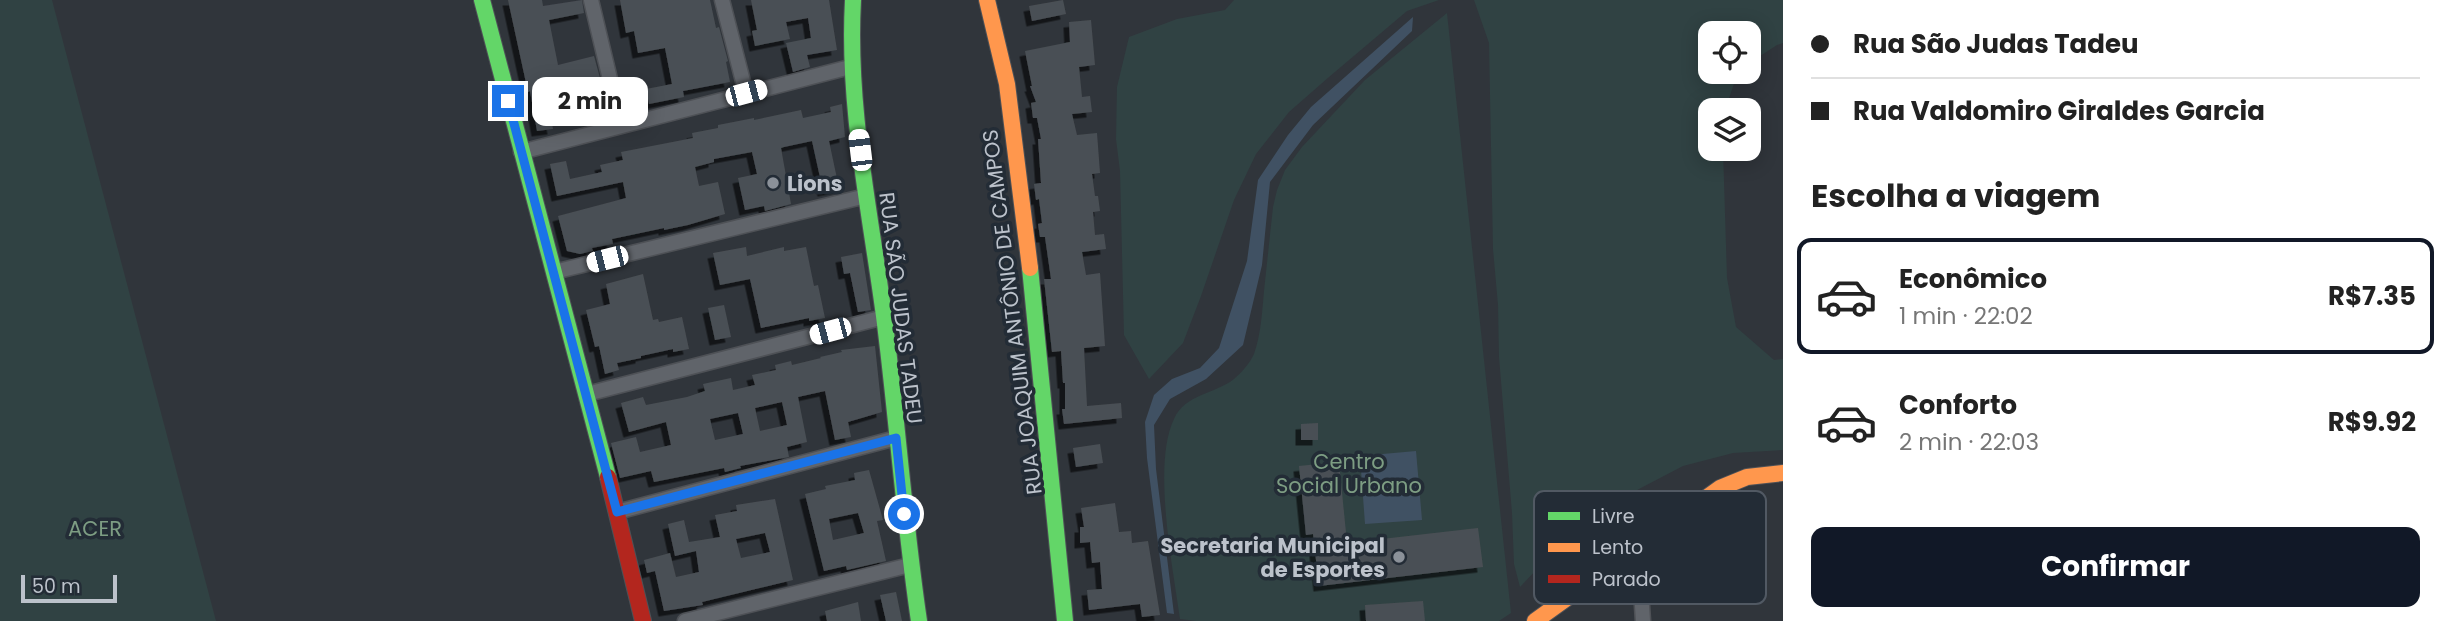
<!DOCTYPE html>
<html lang="pt">
<meta charset="utf-8">
<style>
:root{--surface:#fff;--page:#f6f6f6;--text:#222;--muted:#767676;--line:#e0e0e0;--accent:#111827}
body{margin:0;font-family:Poppins,sans-serif;background:var(--page);color:var(--text);height:100vh;display:flex;flex-direction:column;font-size:26px;white-space:nowrap}
*{box-sizing:border-box;margin:0}
p{font-size:23px;color:var(--muted)}
.icon{flex:none;width:38px;height:38px;fill:none;stroke:currentColor;stroke-width:2;stroke-linecap:round;stroke-linejoin:round}
.map{position:relative;flex:1;overflow:hidden}
.panel{display:flex;flex-direction:column;background:var(--surface);width:665px}
.panel>*{flex:none}
.top-card{display:grid;align-content:center;height:154px;padding:0 28px;background:var(--surface)}
.fabs{position:absolute;left:1698px;top:21px;display:grid;gap:14px}
.fabs a{display:grid;place-items:center;width:63px;height:63px;border-radius:14px;background:var(--surface);box-shadow:0 4px 18px #0003;font-size:35px}
.scale{position:absolute;left:21px;bottom:18px;width:96px;box-sizing:border-box;padding-left:7px;border:4px solid #bcc2cb;border-top:0;font-size:19px;line-height:24px;white-space:nowrap;color:#bcc2cb;-webkit-text-stroke:5px #232c36;paint-order:stroke}
.end{position:absolute;width:32px;height:32px;margin:-16px;border:9px solid #1a73e8;background:#fff;box-shadow:0 0 0 4px #fff}
.from{border-radius:50%}
.bubble{position:absolute;height:49px;border-radius:14px;background:var(--surface);box-shadow:0 4px 18px #0003;font-size:23px;font-weight:700;line-height:49px;text-align:center}
.car{position:absolute;width:21px;height:42px;margin:-21px -10px;border-radius:9px;box-shadow:0 0 5px 2px #0007;background:linear-gradient(#fff 24%,#345 0 40%,#fff 0 76%,#345 0 86%,#fff 0)}
.top-card b{display:flex;align-items:center;gap:24px;height:66px;font-size:26px}
.top-card b+b{border-top:2px solid var(--line)}
.top-card i{width:18px;height:18px;background:var(--text)}
ul{padding:0;list-style:none}
li{display:flex;align-items:center;gap:21px;height:116px;margin:0 14px 10px;padding:0 14px;border:4px solid transparent;border-radius:14px}
li div{flex:1}
li b{display:block;font-size:26px}
li em{font-style:normal;font-weight:700}
li.selected{border-color:var(--accent)}
li>.icon{width:63px;height:63px;stroke-width:1.5}
h2{padding:0 28px;font-size:32px;line-height:84px}
.button{display:flex;gap:14px;margin-top:auto;padding:14px 28px}
.button a{flex:1;height:80px;border-radius:14px;background:var(--accent);color:#fff;font-size:28px;font-weight:700;line-height:80px;text-align:center}
main{display:flex;flex:1;min-height:0}
.map>svg:first-child{display:block}
.green{fill:#304243}
.water{fill:#405163}
.building{fill:#4a4f54;fill-rule:evenodd;filter:url(#shadow)}
.lines{fill:none;stroke-linecap:round;stroke-linejoin:round}
.street-casing{stroke:#4e5156;stroke-width:17}
.fast-casing{stroke:#4e5156;stroke-width:18}
.slow-casing{stroke:#4e5156;stroke-width:18}
.jam-casing{stroke:#4e5156;stroke-width:18}
.street{stroke:#60646a;stroke-width:14}
.fast{stroke:#63d668;stroke-width:16}
.slow{stroke:#ff974d;stroke-width:16}
.jam{stroke:#b3261e;stroke-width:16}
.route{stroke:#1a73e8;stroke-width:9}
.poi-dot{fill:#8b9199;stroke:#232c36;stroke-width:2.5}
.labels{text-anchor:middle;dominant-baseline:central;stroke-width:7;stroke-linejoin:round;paint-order:stroke}
.poi-label{font-size:21px;font-weight:bold;fill:#bcc2cb;stroke:#232c36;text-anchor:start}
.street-label{font-size:21px;fill:#bcc2cb;stroke:#232c36}
.park-label{font-size:21px;fill:#7d9d83;stroke:#232c36}
.key{fill:#232c36;stroke:#515963;stroke-width:2}
.key-label{font-size:19px;fill:#bcc2cb}
</style>
<main>
<div class="map">
<svg width="1783" height="621" viewBox="0 0 1783 621">
<defs>
<filter id="shadow"><feDropShadow dx="-5.5" dy="5.5" stdDeviation="0" flood-color="#0009"/></filter>
</defs>
<rect width="100%" height="100%" fill="#30353b"/>
<g class="green">
<path d="M0 0H52L216 621H0Z"/>
<path d="M1234 0H1439L1407 11 1329 77 1289 112 1256 154 1234 200 1201 296 1183 343 1149 379 1124 335 1120 171 1116 139 1117 87 1129 37 1177 19 1225 10Z"/>
<path d="M1474 0H1783V43L1777 45 1748 64V33H1710V72H1738L1725 110H1710V149H1723L1727 278 1736 327 1774 360 1783 359V450L1733 453 1683 466 1639 489 1555 550 1520 587 1514 564 1512 513 1499 357 1498 305 1493 249 1489 43Z"/>
<path d="M1447 13 1511 613 1499 621H1196L1180 619C1173 568 1152 464 1174 419 1185 394 1215 394 1234 379 1242 372 1250 363 1254 354 1261 334 1262 313 1264 291 1267 263 1270 235 1273 207L1277 190 1285 170 1302 147 1365 80Z"/>
</g>
<g class="water">
<path d="M1413 17 1412 31 1313 125 1270 182 1262 265 1243 345 1206 379 1170 399 1154 425 1156 469 1174 614 1167 613 1147 458 1145 422 1154 395 1172 379 1200 368 1219 348 1247 261 1258 180 1288 135 1311 107Z"/>
<path d="M1416 451 1422 520 1365 524 1360 456Z"/>
</g>
<g class="building">
<path d="M508 0H542L543 6 582 0 584 13 549 20 558 65 594 56 600 78 572 86 574 104 549 107 553 129 537 131 530 91 528 92Z"/>
<path d="M620 0H710L716 28 719 27 728 61 726 62 730 82 683 91 684 97 649 104 646 89 672 84 665 48 638 53 634 31 626 33Z"/>
<path d="M751 0H829L837 50 807 55 810 67 793 72 786 43 811 38 808 18 786 22 790 39 755 46 752 31 757 30Z"/>
<path d="M1063 0 1066 14 1032 21 1029 6Z"/>
<path d="M1091 20 1095 65 1079 67 1082 97 1090 96 1092 112 1072 114 1077 135 1097 133 1100 173 1092 174 1095 196H1098L1100 211 1093 212 1095 235 1104 234 1106 249 1082 252 1086 275 1100 273 1105 346 1084 348 1087 406 1121 403 1122 418 1064 424 1062 409H1065V383H1063L1061 351 1052 352 1044 279H1051L1045 237H1040L1038 224 1042 223 1039 199 1036 200 1034 184 1041 183 1038 139H1041L1037 118H1033L1031 103 1036 102 1030 86H1032L1025 51 1070 42 1069 22Z"/>
<path d="M842 104 845 137 829 141 839 188 823 191 812 141 784 147 781 148 791 204 765 211 764 206 745 210 738 178 757 174 752 152 714 159V162L695 167 699 186 718 182 725 214 688 225 664 230V228L612 239 613 244 592 248 593 251 580 254 567 251 558 216 626 198 623 182 557 196 550 164 566 161 570 179 602 172 600 165 623 160 621 152 693 138 692 133 718 128V125L754 118V120L801 110 803 118 831 112 830 107Z"/>
<path d="M746 247 747 256 784 247V251L806 247 814 286 818 285 825 318 809 321V318L761 328 750 279 720 285 713 253Z"/>
<path d="M862 253 871 310 858 312 850 273 844 274 841 257Z"/>
<path d="M643 274 653 320 658 319 659 322 682 317 689 349 673 352V349L641 356V358L617 363 619 370 605 374 599 346 595 347 586 310 610 304 606 284Z"/>
<path d="M724 305 731 337 715 340 708 308Z"/>
<path d="M875 346 882 412 848 422 851 437 835 440 825 391 798 397 807 442 787 447 789 457 740 466 741 468 725 472 724 468 654 482 651 471 620 478 611 443 636 437 640 452 671 445 666 422 629 432 621 403 643 397 646 405 687 397 705 391 703 384 731 378 733 390 755 385 752 375 776 370 775 365 791 361 792 365 821 358 820 357 842 352 841 350ZM782 402 787 425 760 431 755 408ZM738 413 743 434 715 440 710 419Z"/>
<path d="M1318 423V440H1301V424Z"/>
<path d="M1100 444 1103 463 1076 467 1073 448Z"/>
<path d="M1339 462 1347 543 1478 528 1483 567 1319 586 1313 534 1306 535 1299 466Z"/>
<path d="M869 470 883 520 877 521 886 561 847 570 846 566 824 571 805 494 826 489 825 486 855 480 854 473ZM858 513 864 533 833 540 829 519Z"/>
<path d="M775 499 793 580 702 602 703 605 664 611 655 571 647 573 644 560 670 553 676 577 699 572 696 551 675 556 668 524 684 520 689 542 720 537 715 515 737 511 736 505ZM765 533 770 552 741 558 736 539Z"/>
<path d="M1115 503 1119 532 1131 531 1132 543 1148 541 1160 615 1142 617 1140 604 1089 610 1087 590 1102 589 1100 562 1092 563 1090 542 1080 543V527H1084L1081 508Z"/>
<path d="M896 592 902 621H886L880 595Z"/>
<path d="M1423 601 1425 621H1366L1365 605Z"/>
<path d="M858 602 861 621H827L825 611Z"/>
</g>
<g class="lines">
<g class="street-casing">
<g id="street">
<path d="M591 0 621 125"/>
<path d="M722 0 746 93"/>
<path d="M521 152 850 67"/>
<path d="M554 272 866 196"/>
<path d="M587 394 884 317"/>
<path d="M617 512 896 438"/>
<path d="M1638 545 1643 621"/>
<path d="M685 621 910 565"/>
</g>
</g>
<g class="fast-casing">
<g id="fast">
<path d="M482 0 608 477"/>
<path d="M853 0C847 107 870 210 884 316 897 417 904 520 919 621"/>
<path d="M1030 268 1065 621"/>
</g>
</g>
<g class="slow-casing">
<g id="slow">
<path d="M987 0 1007 84 1030 268"/>
<path d="M1535 621 1720 488 1747 477 1783 473"/>
</g>
</g>
<g class="jam-casing">
<path id="jam" d="M608 477 643 621"/>
</g>
<use href="#street" class="street"/>
<use href="#fast" class="fast"/>
<use href="#slow" class="slow"/>
<use href="#jam" class="jam"/>
</g>
<g class="lines">
<path class="route" d="M508 101 617 512 896 438 904 514"/>
</g>
<g class="poi-dot">
<circle cx="773" cy="183" r="7"/>
<circle cx="1399" cy="557" r="7"/>
</g>
<g class="labels">
<g class="poi-label">
<text x="787" y="183">Lions</text>
<text x="1385" y="545" text-anchor="end">Secretaria Municipal<tspan x="1385" dy="24">de Esportes</tspan></text>
</g>
<g class="street-label">
<text transform="translate(901 308) rotate(83)">RUA SÃO JUDAS TADEU</text>
<text transform="translate(1012 312) rotate(-97)">RUA JOAQUIM ANTÔNIO DE CAMPOS</text>
</g>
<g class="park-label">
<text x="1349" y="461">Centro<tspan x="1349" dy="24">Social Urbano</tspan></text>
<text x="95" y="528">ACER</text>
</g>
</g>
<rect x="1534" y="491" width="232" height="113" rx="10" class="key"/>
<rect x="1548" y="512" width="32" height="8" fill="#63d668"/>
<rect x="1548" y="543" width="32" height="9" fill="#ff974d"/>
<rect x="1548" y="575" width="32" height="8" fill="#b3261e"/>
<g class="key-label">
<text x="1592" y="523">Livre</text>
<text x="1592" y="554">Lento</text>
<text x="1592" y="586">Parado</text>
</g>
</svg>
<div class="fabs">
<a><svg class="icon" aria-label="locate" viewBox="0 0 24 24"><circle cx="12" cy="12" r="6"/><path d="M12 2v4M12 18v4M2 12h4M18 12h4"/></svg></a>
<a><svg class="icon" aria-label="layers" viewBox="0 0 24 24"><path d="M12 4l9 5-9 5-9-5zM3 14l9 5 9-5"/></svg></a>
</div>
<div class="scale">50 m</div>
<i class="end from" style="left:904px;top:514px"></i>
<i class="end" style="left:508px;top:101px"></i>
<div class="bubble" style="left:532px;top:77px;width:116px">2 min</div>
<i class="car" style="left:746px;top:93px;rotate:75deg"></i>
<i class="car" style="left:860px;top:150px;rotate:353deg"></i>
<i class="car" style="left:607px;top:259px;rotate:256deg"></i>
<i class="car" style="left:830px;top:331px;rotate:255deg"></i>
</div>
<section class="panel">
<div class="top-card">
<b><i class="from"></i>Rua São Judas Tadeu</b>
<b><i></i>Rua Valdomiro Giraldes Garcia</b>
</div>
<h2>Escolha a viagem</h2>
<ul>
<li class="selected"><svg class="icon" aria-label="car" viewBox="0 0 24 24"><path d="M5 17H2v-5l4-1 3-4h7l3 4 3 1v5h-3M9 17h6M6 11h13"/><circle cx="7" cy="17" r="2"/><circle cx="17" cy="17" r="2"/></svg><div><b>Econômico</b><p>1 min · 22:02</p></div><em>R$7.35</em></li>
<li><svg class="icon" aria-label="car" viewBox="0 0 24 24"><path d="M5 17H2v-5l4-1 3-4h7l3 4 3 1v5h-3M9 17h6M6 11h13"/><circle cx="7" cy="17" r="2"/><circle cx="17" cy="17" r="2"/></svg><div><b>Conforto</b><p>2 min · 22:03</p></div><em>R$9.92</em></li>
</ul>
<div class="button"><a>Confirmar</a></div>
</section>
</main>
